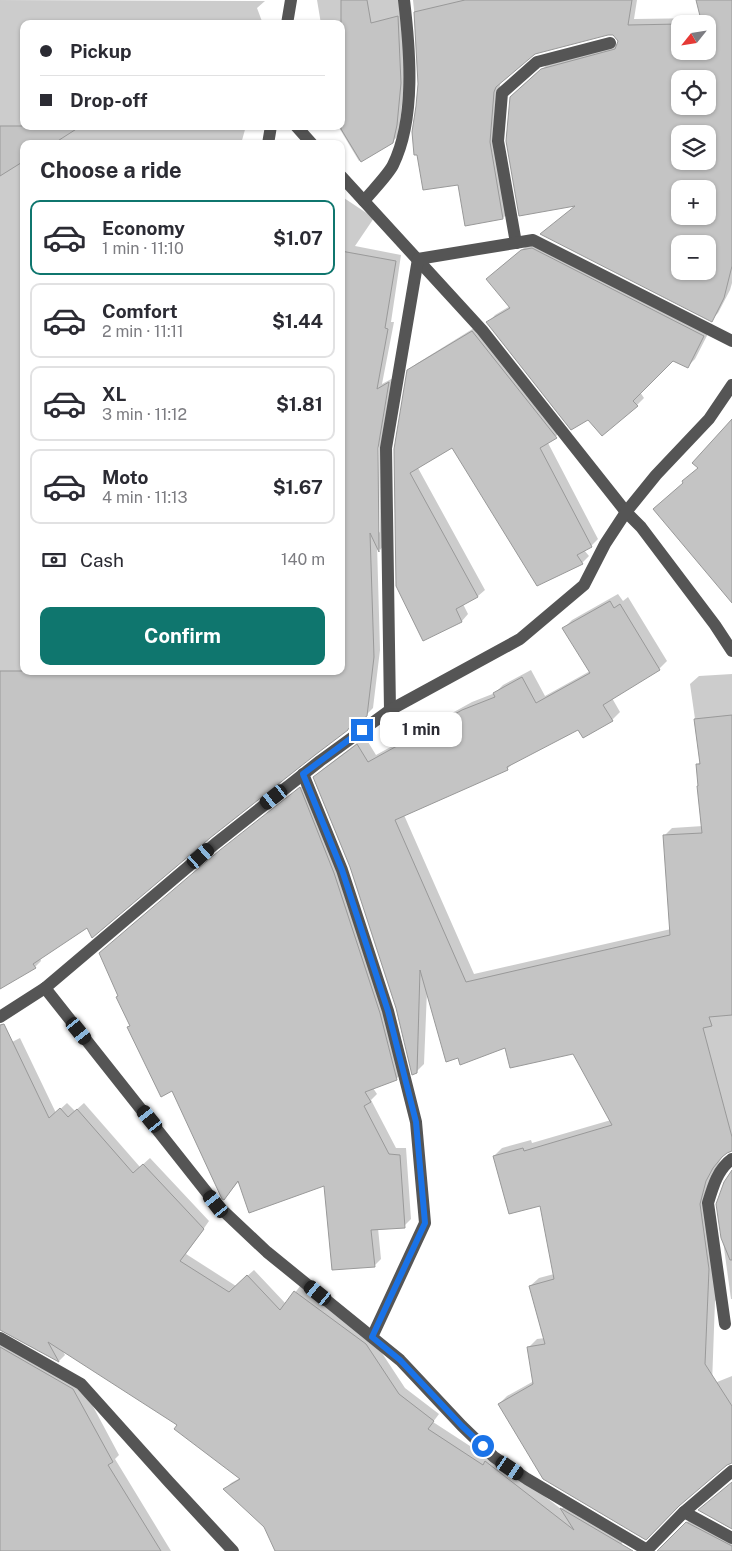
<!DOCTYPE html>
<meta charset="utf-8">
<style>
:root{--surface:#fff;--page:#f2f2f3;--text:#2b2b33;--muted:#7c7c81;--line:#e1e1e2;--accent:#0f766e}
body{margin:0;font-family:"Public Sans",sans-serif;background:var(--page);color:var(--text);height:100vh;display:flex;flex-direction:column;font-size:19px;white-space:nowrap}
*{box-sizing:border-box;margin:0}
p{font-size:16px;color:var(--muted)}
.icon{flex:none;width:28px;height:28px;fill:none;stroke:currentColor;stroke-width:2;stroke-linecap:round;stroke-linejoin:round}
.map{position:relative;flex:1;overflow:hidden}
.sheet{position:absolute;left:20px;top:140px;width:325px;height:535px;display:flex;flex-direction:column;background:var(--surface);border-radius:10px;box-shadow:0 1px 4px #0004}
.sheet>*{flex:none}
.hud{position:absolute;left:20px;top:20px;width:325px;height:110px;border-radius:10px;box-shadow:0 1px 4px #0004;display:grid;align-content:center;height:110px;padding:0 20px;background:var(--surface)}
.needle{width:32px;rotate:240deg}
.buttons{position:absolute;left:671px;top:15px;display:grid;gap:10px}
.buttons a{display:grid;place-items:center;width:45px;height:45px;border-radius:10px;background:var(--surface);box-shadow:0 1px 4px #0004;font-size:25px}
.end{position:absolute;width:22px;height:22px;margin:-11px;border:6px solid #1a73e8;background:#fff;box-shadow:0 0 0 2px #fff}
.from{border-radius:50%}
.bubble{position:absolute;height:35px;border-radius:10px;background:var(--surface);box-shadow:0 1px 4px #0004;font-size:16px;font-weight:700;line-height:35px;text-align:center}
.car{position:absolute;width:15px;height:30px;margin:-15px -8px;border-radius:6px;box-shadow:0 0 4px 1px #0007;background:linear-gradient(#222 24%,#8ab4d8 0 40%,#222 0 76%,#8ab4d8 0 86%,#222 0)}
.hud b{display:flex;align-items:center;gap:18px;height:48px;font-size:19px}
.hud b+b{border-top:1px solid var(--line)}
.hud i{width:12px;height:12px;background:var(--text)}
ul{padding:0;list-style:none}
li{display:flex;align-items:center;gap:15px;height:75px;margin:0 10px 8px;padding:0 10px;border:2px solid var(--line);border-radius:10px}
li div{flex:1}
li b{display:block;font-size:19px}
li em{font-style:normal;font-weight:700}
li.active{border-color:var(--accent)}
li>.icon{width:45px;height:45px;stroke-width:1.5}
h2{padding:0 20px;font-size:22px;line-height:60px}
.pay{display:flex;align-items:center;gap:12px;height:55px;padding:0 20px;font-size:19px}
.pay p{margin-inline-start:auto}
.button{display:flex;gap:10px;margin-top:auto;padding:10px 20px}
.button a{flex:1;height:58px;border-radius:10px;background:var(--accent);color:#fff;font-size:20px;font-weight:700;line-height:58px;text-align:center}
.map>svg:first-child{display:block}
.shadow{fill:#0003;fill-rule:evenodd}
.building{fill:#c4c4c4;stroke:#999;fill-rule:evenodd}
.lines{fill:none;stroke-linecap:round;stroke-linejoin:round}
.minor{stroke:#555;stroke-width:12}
.route{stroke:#1a73e8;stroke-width:6}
</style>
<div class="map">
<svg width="732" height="1551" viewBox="0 0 732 1551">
<rect width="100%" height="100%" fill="#fff"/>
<g class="shadow">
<path d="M0 0 265 1 257 8 263 24H24V126H246L241 144H24V671H341V196L374 218 355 246 401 255 391 322H394L382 384 395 377 385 544 380 550 377 544 380 650 373 708 366 715 88 926 40 958 41 961 35 967 0 988ZM377 442H379L380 533 378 530Z"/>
<path d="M317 0H403L407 54 399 135 392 142 359 161 338 126H341V24H321Z"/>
<path d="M413 0H637L634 19 702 18 697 0H732V283L730 290 718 313 711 320 577 205 518 90 549 63 618 44 619 41 613 34H608L534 53 502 80 500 84 496 135 510 211 503 218 466 224 459 183 419 84 417 40ZM680 24H708V51H680ZM680 79H708V106H680ZM680 134H708V161H680ZM680 189H708V216H680ZM680 244H708V271H680Z"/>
<path d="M530 243 711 328 695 359 687 367 672 360 640 392 644 398 637 405 588 419 488 323 495 315 510 306 496 271Z"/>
<path d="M479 325 563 430 548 443 598 539 591 546 584 550 589 556 582 563 537 585 453 447 418 468 485 590 478 596 463 604 468 614 462 621 397 586 409 371 416 364Z"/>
<path d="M618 594 623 601 628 597 667 661 659 669 612 698 620 712 612 720 579 729 515 761 507 769 404 815 474 974 671 929 664 836 672 828 703 826 698 764 701 761 690 684 699 676 732 674V1150L725 1154 721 1159 714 1172 708 1192 722 1295 715 1301 712 1384 732 1376V1458L499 1404 507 1396 534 1381 529 1347 537 1339 545 1338 530 1286 539 1278 554 1274 541 1204 494 1156 502 1148 531 1140 532 1143 611 1120 574 1053 506 1046 427 991 424 1064 416 1072 397 1008 351 867 314 777 323 769 365 737 376 755 472 702 495 693 503 685 531 670 545 696 590 671 564 628 572 620Z"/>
<path d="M307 782 403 1072 396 1079 373 1088 377 1094 371 1100 396 1148H406L411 1219 404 1226 378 1228 381 1259 374 1266 325 1184 239 1181 224 1199 172 1090 131 1025 229 844Z"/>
<path d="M20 1038 56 1113 67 1103 75 1111 84 1103 140 1167 150 1158 209 1221 186 1254 236 1286 254 1270 286 1304 301 1285 372 1338 405 1388 439 1414 433 1422 490 1459 493 1456 561 1509 568 1503 626 1537 617 1551H276L265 1526 225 1489 231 1483 240 1478 179 1425 62 1349 65 1355 59 1361 12 1334 0 1323V1048Z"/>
<path d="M732 1172V1299H731L718 1204Z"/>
<path d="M0 1336 80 1382 119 1455 115 1459 171 1551H0Z"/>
<path d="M692 1517 732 1539V1551H659Z"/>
</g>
<g class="building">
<path d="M341 0H367L371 23 398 16 401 83 397 125 393 143 361 162 341 129Z"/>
<path d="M465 0H632L628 25 680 24V51H708V24H702L696 0H732V266L724 298 712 322 540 234 575 206 519 216 506 141 510 97 541 69 615 49 618 41 613 35H608L535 54 496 87 494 92 490 142 503 219 465 226 458 185 423 190 417 155H414L412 132 416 106 418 84 414 12ZM680 79H708V106H680ZM680 134H708V161H680ZM680 189H708V216H680ZM680 244H708V271H680Z"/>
<path d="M0 126H81L53 144H24V161L0 176Z"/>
<path d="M532 248 704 336 688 368 673 361 633 401 638 406 602 436 588 420 571 430 486 322 510 308 486 279 521 250Z"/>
<path d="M341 251 396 261 385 328 388 329 377 389 389 382 378 448 379 552 370 533 374 657 367 716 348 729V730L315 755 210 838 92 938 87 928 33 964 36 968 0 989V671H341Z"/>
<path d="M472 331 557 438 540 448 592 547 577 555 583 564 537 586 452 448 410 473 478 597 456 609 462 622 423 641 396 586 394 449 407 370Z"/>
<path d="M732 419V603L653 509 683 483 682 481 698 468 692 463Z"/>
<path d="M610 601 614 608 620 604 660 670 603 705 613 721 583 738 578 730 507 767 508 770 395 820 466 982 670 935 663 835 702 833 697 786H698L696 764H700L694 719 732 715V1015L709 1017 712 1026 703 1028 732 1137V1151L727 1153 722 1157 713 1168 706 1181 700 1204 709 1269 705 1364 732 1406V1463L727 1465 679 1506 646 1540 543 1479 498 1404 533 1384 527 1347 545 1344 529 1286 554 1279 540 1206 509 1214 493 1156 523 1148 524 1151 612 1125 573 1054 510 1068 505 1048 460 1065 458 1058 446 1062 420 970 417 1073 412 1075 396 1008 350 867 313 777 357 744 368 762 462 710 495 697 493 693 522 677 536 703 590 673 562 628Z"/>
<path d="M300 787 334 873 380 1013 397 1080 365 1092 371 1102 364 1106 389 1154 400 1155 405 1228 371 1230 375 1267 332 1270 324 1186 249 1213 238 1181 224 1200 222 1199 172 1091 161 1097 127 1027 130 1026 116 997 118 996 99 953 220 850Z"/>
<path d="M4 1024 49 1118 60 1108 68 1117 77 1109 133 1173 143 1164 204 1229 180 1261 229 1292 247 1275 280 1310 294 1291 366 1344 399 1394 434 1421 428 1429 483 1465 485 1461 574 1530 560 1508 633 1551H275L264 1527 223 1489 240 1479 174 1429 177 1425 48 1342 59 1362 0 1330V1025Z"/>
<path d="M732 1170V1260H730L721 1238 716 1204 724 1182Z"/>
<path d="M0 1347 73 1389 113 1462 108 1465 161 1551H0Z"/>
<path d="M732 1482V1529L698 1510Z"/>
<path d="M686 1522 732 1546V1551H657Z"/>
</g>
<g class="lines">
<g class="minor">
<path d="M287 24 291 0"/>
<path d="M296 126 312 144"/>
<path d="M268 144 271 126"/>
<path d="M341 176 482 330 626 512 641 527 715 625 732 651"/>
<path d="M364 201C372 191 388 175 393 165 416 118 410 50 404 0"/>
<path d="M516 243 498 141 502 93 537 62 610 43"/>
<path d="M390 710 386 448 418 259 533 240 732 341"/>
<path d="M303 774 342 870 388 1011 416 1122 425 1223 372 1337"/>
<path d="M45 988 216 1204 267 1252 400 1360 462 1426 494 1457 527 1479 647 1550"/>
<path d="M0 1017 45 988 215 844 320 761 390 710 520 639 584 585 605 544 626 512 656 475 709 419 732 385"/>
<path d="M725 1324 708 1203C713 1186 718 1169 732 1159"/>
<path d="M0 1338 81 1384 169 1482 233 1551"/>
<path d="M684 1512 732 1538"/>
<path d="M646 1551 684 1512 732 1471"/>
</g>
</g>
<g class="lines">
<path class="route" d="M362 730 303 774 342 870 388 1011 416 1122 425 1223 372 1337 400 1360 462 1426 483 1446"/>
</g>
</svg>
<div class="buttons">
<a><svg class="needle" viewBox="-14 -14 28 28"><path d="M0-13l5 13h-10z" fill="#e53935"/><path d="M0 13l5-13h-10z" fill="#7c7c81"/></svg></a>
<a><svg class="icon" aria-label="locate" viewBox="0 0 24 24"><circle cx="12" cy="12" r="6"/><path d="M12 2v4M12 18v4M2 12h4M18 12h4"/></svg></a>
<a><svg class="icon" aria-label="layers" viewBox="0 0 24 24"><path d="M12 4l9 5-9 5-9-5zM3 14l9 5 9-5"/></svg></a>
<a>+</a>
<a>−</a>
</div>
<i class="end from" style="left:483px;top:1446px"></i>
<i class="end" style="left:362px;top:730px"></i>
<div class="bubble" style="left:380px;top:712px;width:82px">1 min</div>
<i class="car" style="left:274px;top:797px;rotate:232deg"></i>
<i class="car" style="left:201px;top:856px;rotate:49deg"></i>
<i class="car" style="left:79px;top:1031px;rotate:141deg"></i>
<i class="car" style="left:150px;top:1119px;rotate:321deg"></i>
<i class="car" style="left:216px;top:1204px;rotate:322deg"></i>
<i class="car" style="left:318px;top:1293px;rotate:309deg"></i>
<i class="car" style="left:510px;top:1468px;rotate:124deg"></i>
<div class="hud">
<b><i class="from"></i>Pickup</b>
<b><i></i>Drop-off</b>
</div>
<section class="sheet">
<h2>Choose a ride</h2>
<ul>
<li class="active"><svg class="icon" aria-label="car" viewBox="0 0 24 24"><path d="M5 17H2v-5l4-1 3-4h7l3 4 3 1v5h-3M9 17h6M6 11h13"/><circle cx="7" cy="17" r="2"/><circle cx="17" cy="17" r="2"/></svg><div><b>Economy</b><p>1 min · 11:10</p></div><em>$1.07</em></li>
<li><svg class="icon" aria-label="car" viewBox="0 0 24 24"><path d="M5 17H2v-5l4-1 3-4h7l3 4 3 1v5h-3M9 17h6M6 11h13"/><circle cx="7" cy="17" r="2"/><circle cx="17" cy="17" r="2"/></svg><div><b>Comfort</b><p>2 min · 11:11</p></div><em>$1.44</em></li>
<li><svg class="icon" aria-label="car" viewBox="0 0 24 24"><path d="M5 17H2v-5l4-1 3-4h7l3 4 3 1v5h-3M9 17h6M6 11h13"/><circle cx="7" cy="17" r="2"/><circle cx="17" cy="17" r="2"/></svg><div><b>XL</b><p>3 min · 11:12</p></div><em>$1.81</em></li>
<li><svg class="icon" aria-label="car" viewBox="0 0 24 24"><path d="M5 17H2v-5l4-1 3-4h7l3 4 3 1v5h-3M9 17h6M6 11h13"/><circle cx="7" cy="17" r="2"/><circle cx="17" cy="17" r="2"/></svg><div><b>Moto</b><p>4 min · 11:13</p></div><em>$1.67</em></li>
</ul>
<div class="pay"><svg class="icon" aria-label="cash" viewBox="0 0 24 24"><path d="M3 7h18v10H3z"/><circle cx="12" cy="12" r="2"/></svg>Cash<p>140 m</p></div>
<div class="button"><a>Confirm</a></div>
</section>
</div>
